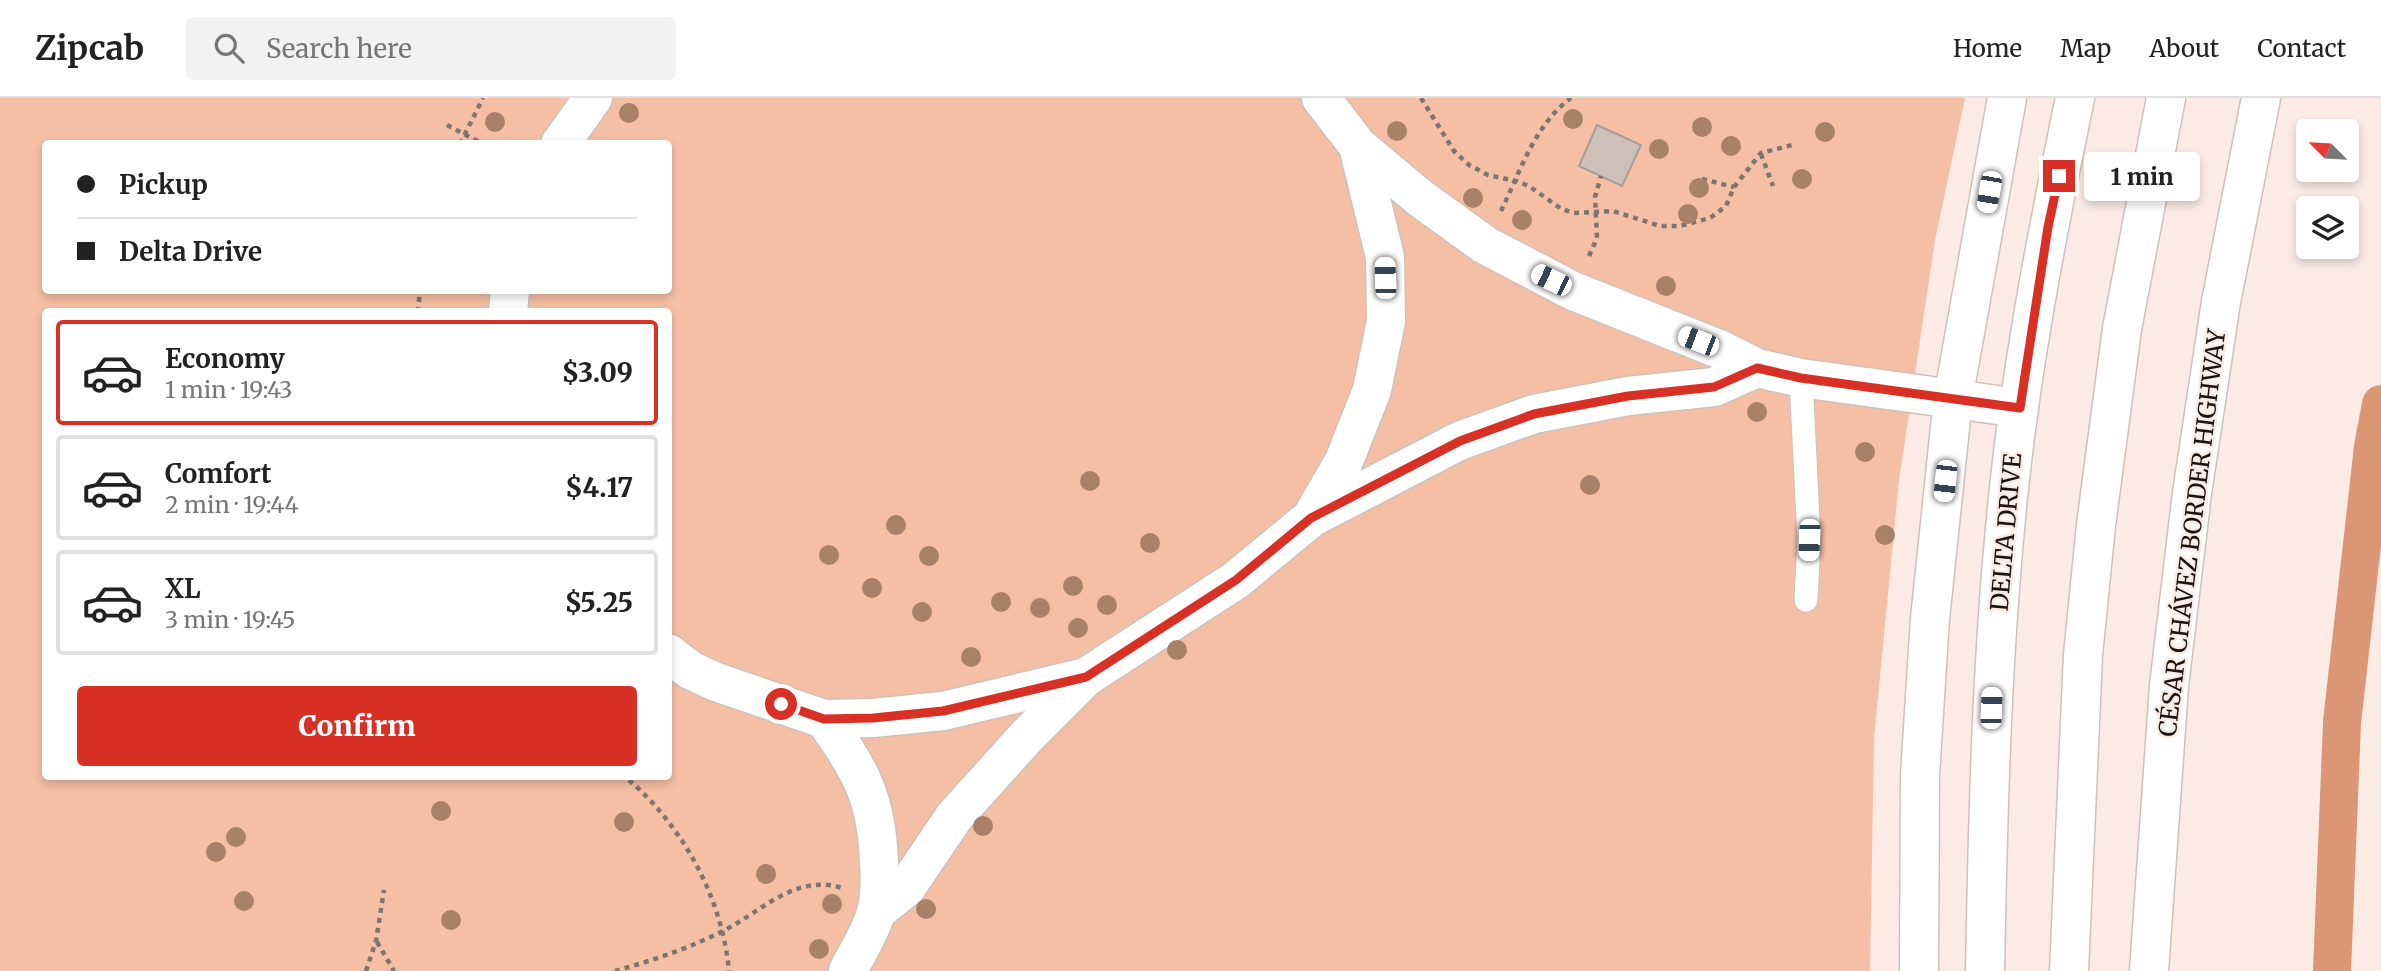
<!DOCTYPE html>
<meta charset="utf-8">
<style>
:root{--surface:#fff;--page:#f2f2f2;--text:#222;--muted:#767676;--line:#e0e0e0;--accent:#d93025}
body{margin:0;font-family:Merriweather,serif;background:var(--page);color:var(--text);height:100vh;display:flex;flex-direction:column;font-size:26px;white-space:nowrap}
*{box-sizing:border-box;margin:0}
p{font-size:23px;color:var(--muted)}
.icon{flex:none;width:38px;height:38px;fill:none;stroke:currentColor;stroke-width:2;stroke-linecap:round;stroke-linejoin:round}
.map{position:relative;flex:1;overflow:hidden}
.details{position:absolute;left:42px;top:210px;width:630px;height:472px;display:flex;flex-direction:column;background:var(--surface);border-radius:7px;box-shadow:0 4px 10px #0003}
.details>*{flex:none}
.hud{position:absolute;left:42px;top:42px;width:630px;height:154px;border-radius:7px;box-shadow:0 4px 10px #0003;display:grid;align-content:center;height:154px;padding:0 35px;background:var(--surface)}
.needle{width:46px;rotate:294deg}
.buttons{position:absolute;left:2296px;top:21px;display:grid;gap:14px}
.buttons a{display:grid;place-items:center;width:63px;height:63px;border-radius:7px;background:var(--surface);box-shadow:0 4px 10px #0003;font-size:35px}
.end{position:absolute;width:32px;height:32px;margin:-16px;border:9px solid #d93025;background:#fff;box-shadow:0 0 0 4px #fff}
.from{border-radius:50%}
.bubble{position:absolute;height:49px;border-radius:7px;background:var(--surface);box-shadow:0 4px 10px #0003;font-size:23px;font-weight:800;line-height:49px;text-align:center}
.car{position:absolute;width:21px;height:42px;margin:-21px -10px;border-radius:9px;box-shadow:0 0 5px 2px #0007;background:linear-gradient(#fff 24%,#345 0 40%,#fff 0 76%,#345 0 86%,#fff 0)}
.hud b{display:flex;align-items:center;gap:24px;height:66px;font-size:26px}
.hud b+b{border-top:2px solid var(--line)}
.hud i{width:18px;height:18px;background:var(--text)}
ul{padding:12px 0 0;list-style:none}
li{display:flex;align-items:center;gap:21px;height:105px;margin:0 14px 10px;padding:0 21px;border:4px solid var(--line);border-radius:7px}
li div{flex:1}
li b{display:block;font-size:26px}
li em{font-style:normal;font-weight:800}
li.on{border-color:var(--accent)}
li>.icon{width:63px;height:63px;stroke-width:1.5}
.primary-button{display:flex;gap:14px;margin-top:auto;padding:14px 35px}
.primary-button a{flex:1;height:80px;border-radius:7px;background:var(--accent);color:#fff;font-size:28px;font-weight:800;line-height:80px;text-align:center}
header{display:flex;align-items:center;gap:42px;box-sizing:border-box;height:98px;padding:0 35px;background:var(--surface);border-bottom:2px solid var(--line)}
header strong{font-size:33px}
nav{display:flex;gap:38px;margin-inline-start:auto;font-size:24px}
.search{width:490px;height:63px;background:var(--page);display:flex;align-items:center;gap:18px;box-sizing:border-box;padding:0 24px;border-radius:7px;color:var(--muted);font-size:26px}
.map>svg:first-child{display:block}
.green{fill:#f4bfa5;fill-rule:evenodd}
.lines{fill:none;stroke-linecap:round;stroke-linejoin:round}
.canal{stroke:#da9675;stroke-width:38}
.building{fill:#cec0b9;stroke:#ab9c96;stroke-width:2}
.service-casing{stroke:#cfc0b9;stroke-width:25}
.minor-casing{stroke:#cfc0b9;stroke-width:41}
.secondary-casing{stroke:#cfc0b9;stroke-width:41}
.motorway-casing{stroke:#cfc0b9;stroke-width:41}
.path{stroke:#7f7570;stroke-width:4.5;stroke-dasharray:5 5;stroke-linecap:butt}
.service{stroke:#fff;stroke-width:23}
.minor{stroke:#fff;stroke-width:38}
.secondary{stroke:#fff;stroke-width:38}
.motorway{stroke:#fff;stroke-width:38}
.tree{fill:#a98068}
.route{stroke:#d93025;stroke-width:9}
.labels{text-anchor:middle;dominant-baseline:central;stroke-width:5;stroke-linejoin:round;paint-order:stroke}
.street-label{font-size:24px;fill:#191411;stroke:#fbebe4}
</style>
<header>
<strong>Zipcab</strong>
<div class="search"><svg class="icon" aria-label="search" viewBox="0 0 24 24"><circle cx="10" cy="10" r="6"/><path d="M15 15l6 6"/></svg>Search here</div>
<nav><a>Home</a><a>Map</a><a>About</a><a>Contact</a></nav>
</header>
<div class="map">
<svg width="2381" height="873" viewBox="0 0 2381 873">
<rect width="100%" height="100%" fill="#fbebe4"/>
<path class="green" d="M0 0H1965L1935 142 1899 382 1874 640 1870 873H0ZM46 46H668V192H46ZM46 214H668V679H46Z"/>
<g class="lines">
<path class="canal" d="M2332 873 2342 624 2373 349 2381 306"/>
</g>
<path class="building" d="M1597 27 1641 47 1622 88 1579 68Z"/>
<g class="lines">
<g class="service-casing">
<path id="service" d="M1801 280 1809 442 1806 502"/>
</g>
<g class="minor-casing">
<g id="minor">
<path d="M1321 0 1358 48 1420 100 1485 147 1573 193 1719 251 1757 270 1801 280 2019 310"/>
<path d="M560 46 593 0"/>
<path d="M508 214 510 192"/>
<path d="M1311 420 1459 343 1534 316 1628 298 1714 289 1757 270"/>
<path d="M668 555 690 572 716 584 824 621 873 620 943 613 1086 579 1236 482 1311 420 1344 363 1372 292 1386 223 1385 159 1358 48"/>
<path d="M824 621C861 672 877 701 879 765 880 780 880 799 876 814 871 834 857 854 848 873"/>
<path d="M876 814 906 790 954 719 1027 638 1086 579"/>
</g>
</g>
<g class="secondary-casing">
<g id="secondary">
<path d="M1919 873 1920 677 1930 521 1953 301 2007 0"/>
<path d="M1985 873C1988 709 1992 545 2010 381 2024 253 2049 126 2075 0"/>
</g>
</g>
<g class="motorway-casing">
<g id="motorway">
<path d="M2069 873 2083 557 2096 427 2122 231 2166 0"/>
<path d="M2149 873 2169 588 2192 395 2221 204 2261 0"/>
</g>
</g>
<g class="path">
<path d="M1421 0 1454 53 1469 67 1488 77 1516 83 1529 88 1560 110 1573 115 1613 113 1660 128H1680L1710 120 1726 108 1734 89 1761 55 1792 47"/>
<path d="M447 27 483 46"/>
<path d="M460 46 483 0"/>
<path d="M1761 56 1773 88"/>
<path d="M1702 81 1734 89"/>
<path d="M1501 113C1520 74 1535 26 1571 0"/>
<path d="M1589 158 1597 140 1595 99 1601 78"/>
<path d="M418 214 420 192"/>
<path d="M629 682C684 730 722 800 729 873"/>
<path d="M377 844 394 873"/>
<path d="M366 873 376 843 384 792"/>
<path d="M615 873C651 863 687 851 721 834 760 815 795 775 842 790"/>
</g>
<use href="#service" class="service"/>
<use href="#minor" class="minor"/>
<use href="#secondary" class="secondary"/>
<use href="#motorway" class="motorway"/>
</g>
<g class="tree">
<circle cx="629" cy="15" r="10"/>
<circle cx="1573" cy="21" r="10"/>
<circle cx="495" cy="24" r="10"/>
<circle cx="1702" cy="29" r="10"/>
<circle cx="1397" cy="33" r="10"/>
<circle cx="1825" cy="34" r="10"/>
<circle cx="1731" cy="48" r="10"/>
<circle cx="1659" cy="51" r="10"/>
<circle cx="1802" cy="81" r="10"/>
<circle cx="1699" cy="90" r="10"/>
<circle cx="1473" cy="100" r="10"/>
<circle cx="1688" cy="116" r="10"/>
<circle cx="1522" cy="122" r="10"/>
<circle cx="1666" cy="188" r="10"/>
<circle cx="1757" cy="314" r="10"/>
<circle cx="1865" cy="354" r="10"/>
<circle cx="1090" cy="383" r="10"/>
<circle cx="1590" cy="387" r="10"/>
<circle cx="896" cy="427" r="10"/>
<circle cx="1885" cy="437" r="10"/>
<circle cx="1150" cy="445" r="10"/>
<circle cx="829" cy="457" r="10"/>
<circle cx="929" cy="458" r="10"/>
<circle cx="1073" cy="488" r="10"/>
<circle cx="872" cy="490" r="10"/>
<circle cx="1001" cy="504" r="10"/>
<circle cx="1107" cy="507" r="10"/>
<circle cx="1040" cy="510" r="10"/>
<circle cx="922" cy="514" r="10"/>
<circle cx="1078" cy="530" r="10"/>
<circle cx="1177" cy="552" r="10"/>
<circle cx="971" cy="559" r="10"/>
<circle cx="441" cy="713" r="10"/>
<circle cx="624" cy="724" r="10"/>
<circle cx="983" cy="728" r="10"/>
<circle cx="236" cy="739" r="10"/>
<circle cx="216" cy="754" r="10"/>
<circle cx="766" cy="776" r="10"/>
<circle cx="244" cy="803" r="10"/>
<circle cx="832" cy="806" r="10"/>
<circle cx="926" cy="811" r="10"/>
<circle cx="451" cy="822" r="10"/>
<circle cx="819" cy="851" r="10"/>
</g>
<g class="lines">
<path class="route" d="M781 606 824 621 873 620 943 613 1086 579 1236 482 1311 420 1460 343 1534 316 1628 298 1714 289 1757 270 1801 280 2020 310 2048 129 2059 78"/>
</g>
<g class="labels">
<g class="street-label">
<text transform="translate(2006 434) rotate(-85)">DELTA DRIVE</text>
<text transform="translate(2192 435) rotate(-83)">CÉSAR CHÁVEZ BORDER HIGHWAY</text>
</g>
</g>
</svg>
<div class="buttons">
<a><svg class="needle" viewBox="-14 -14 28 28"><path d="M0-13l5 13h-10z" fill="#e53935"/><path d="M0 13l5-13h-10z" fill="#767676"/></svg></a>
<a><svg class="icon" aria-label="layers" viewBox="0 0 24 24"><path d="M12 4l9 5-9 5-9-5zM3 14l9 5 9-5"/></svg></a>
</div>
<i class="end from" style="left:781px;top:606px"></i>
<i class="end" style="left:2059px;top:78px"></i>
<div class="bubble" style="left:2084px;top:54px;width:116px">1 min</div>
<i class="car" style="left:1989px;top:94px;rotate:190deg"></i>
<i class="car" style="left:1385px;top:180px;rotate:358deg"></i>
<i class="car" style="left:1551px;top:182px;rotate:296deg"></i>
<i class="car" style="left:1698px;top:243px;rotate:291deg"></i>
<i class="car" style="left:1945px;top:383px;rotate:186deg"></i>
<i class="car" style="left:1809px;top:442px;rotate:182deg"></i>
<i class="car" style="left:1991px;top:610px;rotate:2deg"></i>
<div class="hud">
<b><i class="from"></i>Pickup</b>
<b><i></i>Delta Drive</b>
</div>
<section class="details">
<ul>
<li class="on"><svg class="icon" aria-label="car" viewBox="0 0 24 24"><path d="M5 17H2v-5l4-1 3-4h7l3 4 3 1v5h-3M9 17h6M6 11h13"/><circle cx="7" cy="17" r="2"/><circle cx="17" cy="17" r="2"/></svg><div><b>Economy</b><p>1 min · 19:43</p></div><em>$3.09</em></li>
<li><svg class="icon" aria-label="car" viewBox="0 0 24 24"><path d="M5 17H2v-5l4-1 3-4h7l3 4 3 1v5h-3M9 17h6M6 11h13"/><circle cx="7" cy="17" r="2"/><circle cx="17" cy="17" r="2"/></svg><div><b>Comfort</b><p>2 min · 19:44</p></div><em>$4.17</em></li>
<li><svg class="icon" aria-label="car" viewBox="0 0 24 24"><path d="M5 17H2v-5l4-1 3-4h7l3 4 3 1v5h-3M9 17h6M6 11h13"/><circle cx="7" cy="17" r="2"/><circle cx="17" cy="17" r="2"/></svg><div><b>XL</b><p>3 min · 19:45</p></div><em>$5.25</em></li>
</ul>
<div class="primary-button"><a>Confirm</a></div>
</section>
</div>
